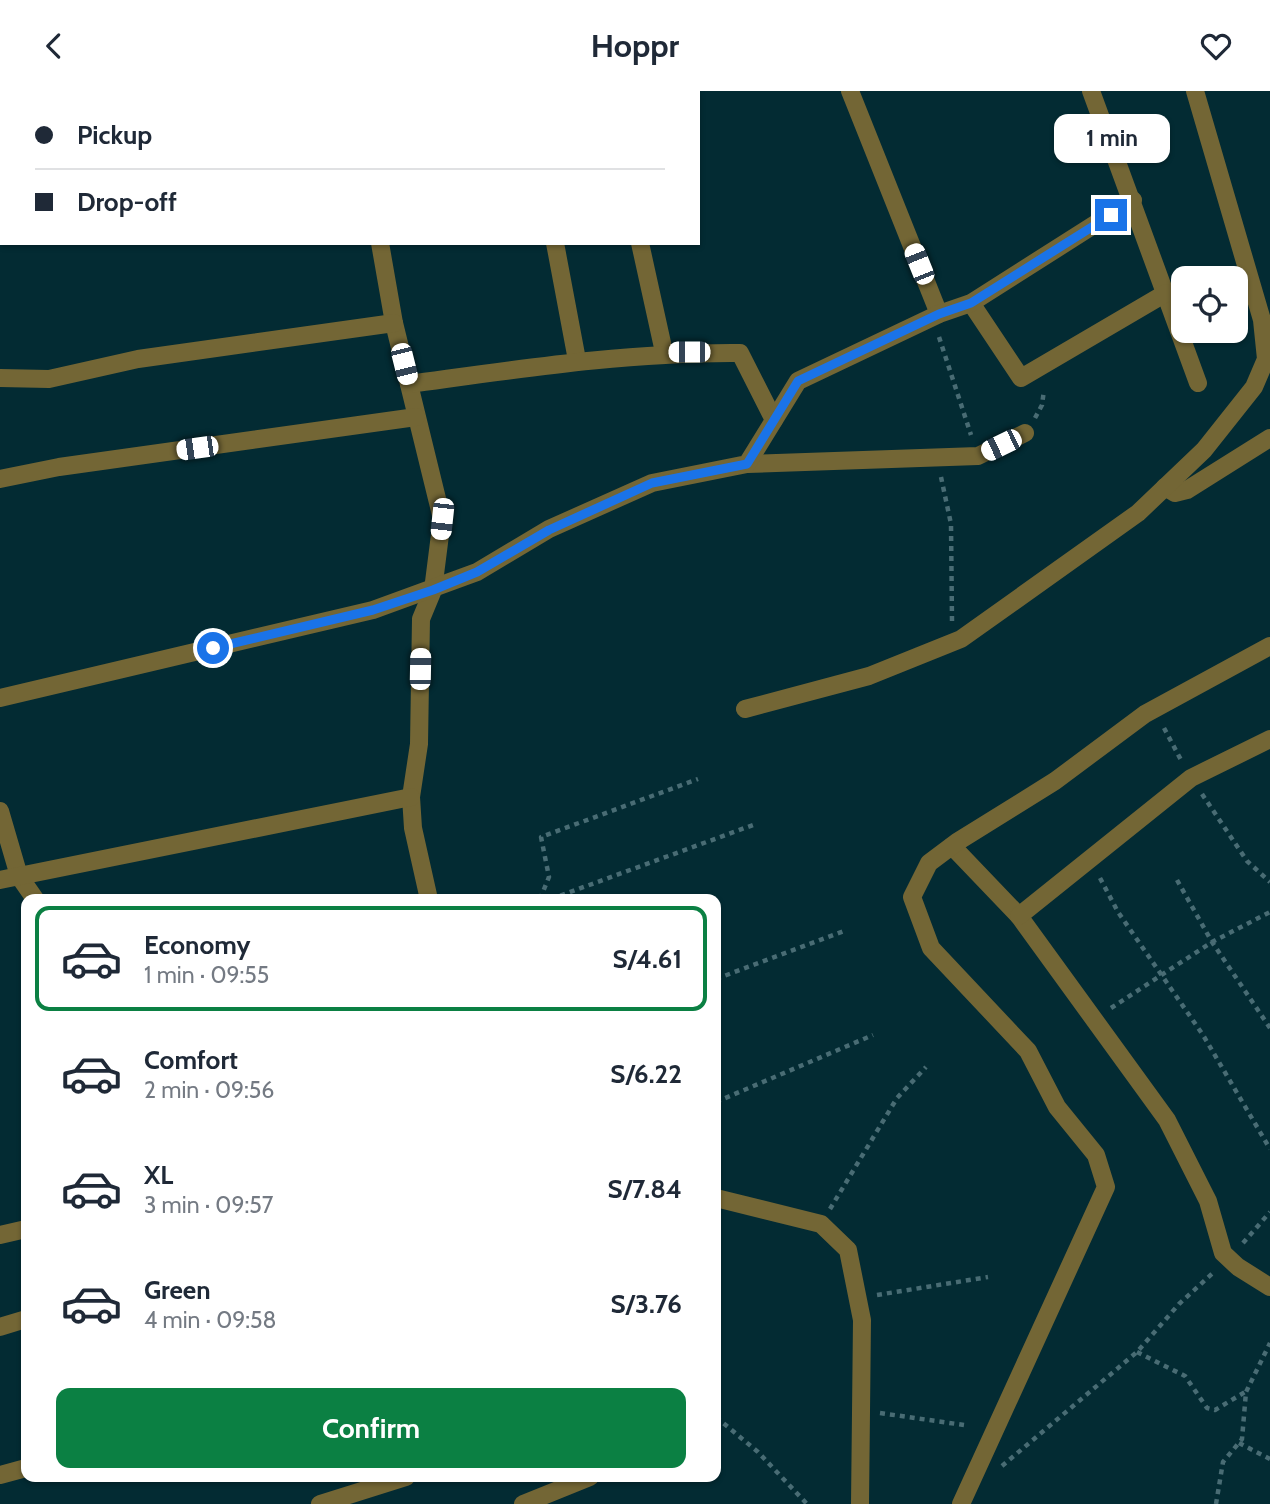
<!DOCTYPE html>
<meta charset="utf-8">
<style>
:root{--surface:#fff;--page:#f2f2f3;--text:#1f2937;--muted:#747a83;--line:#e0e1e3;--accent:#0b8043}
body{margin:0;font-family:Cabin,sans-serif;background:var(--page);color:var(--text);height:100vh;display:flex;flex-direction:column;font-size:26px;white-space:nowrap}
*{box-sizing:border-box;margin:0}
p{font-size:23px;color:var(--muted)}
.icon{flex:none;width:38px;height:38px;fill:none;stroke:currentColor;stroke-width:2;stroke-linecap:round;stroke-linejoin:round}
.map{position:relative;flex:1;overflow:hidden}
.panel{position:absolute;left:21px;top:803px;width:700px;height:588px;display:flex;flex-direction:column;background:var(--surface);border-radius:14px;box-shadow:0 2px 5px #0004}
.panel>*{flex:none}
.guide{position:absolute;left:0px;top:0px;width:700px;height:154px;box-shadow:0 2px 5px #0004;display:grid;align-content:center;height:154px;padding:0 35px;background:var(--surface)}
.fabs{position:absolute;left:1171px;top:175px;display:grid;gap:14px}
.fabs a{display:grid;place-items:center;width:77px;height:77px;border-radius:14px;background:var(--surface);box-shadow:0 2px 5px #0004;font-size:35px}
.end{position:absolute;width:32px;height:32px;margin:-16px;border:9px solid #1a73e8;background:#fff;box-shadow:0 0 0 4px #fff}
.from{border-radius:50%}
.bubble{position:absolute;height:49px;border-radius:14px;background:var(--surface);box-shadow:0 2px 5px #0004;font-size:23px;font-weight:700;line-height:49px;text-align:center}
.car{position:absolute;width:21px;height:42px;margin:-21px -10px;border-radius:9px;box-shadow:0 0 5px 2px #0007;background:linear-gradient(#fff 24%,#345 0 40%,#fff 0 76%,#345 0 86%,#fff 0)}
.guide b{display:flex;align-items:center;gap:24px;height:66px;font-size:26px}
.guide b+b{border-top:2px solid var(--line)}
.guide i{width:18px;height:18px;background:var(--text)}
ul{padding:12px 0 0;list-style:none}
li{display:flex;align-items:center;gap:21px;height:105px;margin:0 14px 10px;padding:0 21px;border:4px solid transparent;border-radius:14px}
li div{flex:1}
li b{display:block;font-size:26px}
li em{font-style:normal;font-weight:700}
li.on{border-color:var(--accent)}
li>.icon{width:63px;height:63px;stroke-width:1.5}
.button{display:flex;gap:14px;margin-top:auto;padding:14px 35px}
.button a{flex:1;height:80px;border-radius:14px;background:var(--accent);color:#fff;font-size:28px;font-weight:700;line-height:80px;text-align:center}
header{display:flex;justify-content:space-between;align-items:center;height:91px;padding:0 35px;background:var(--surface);font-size:32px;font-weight:700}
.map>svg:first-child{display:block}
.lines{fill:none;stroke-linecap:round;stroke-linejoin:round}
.path{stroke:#496c74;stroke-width:4.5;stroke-dasharray:5 5;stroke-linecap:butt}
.street{stroke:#736635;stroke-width:18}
.route{stroke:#1a73e8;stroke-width:9}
</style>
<header><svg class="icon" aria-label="back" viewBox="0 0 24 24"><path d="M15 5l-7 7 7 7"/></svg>Hoppr<svg class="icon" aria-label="heart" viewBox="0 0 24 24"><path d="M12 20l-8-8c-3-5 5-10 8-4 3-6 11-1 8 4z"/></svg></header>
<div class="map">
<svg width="1270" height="1413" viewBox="0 0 1270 1413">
<rect width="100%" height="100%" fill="#032b33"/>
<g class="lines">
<g class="path">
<path d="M1204 187 1226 179"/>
<path d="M939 246 971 344"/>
<path d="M1035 327 1042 314 1044 299"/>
<path d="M941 386 951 433 952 530"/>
<path d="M1164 637 1181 669"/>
<path d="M1202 703 1247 770 1270 791"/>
<path d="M1100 787 1118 821 1203 944 1270 1058"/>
<path d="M1177 789 1212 851 1270 937"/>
<path d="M540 808 549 786 541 746 698 688"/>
<path d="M551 808 753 734"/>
<path d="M716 888 844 840"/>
<path d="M1111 917 1212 851 1270 821"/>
<path d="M716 1011 873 944"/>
<path d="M830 1118 897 1007 926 976"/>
<path d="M1243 1152 1270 1121"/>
<path d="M877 1204 988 1186"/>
<path d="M1137 1261 1185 1285 1207 1317 1215 1319 1245 1301"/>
<path d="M880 1322 964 1334"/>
<path d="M716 1326 758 1361 807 1413"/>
<path d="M1239 1352 1270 1368"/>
<path d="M1002 1375 1137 1261 1179 1213 1215 1180"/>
<path d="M1216 1413 1223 1371 1242 1348 1246 1301 1270 1252"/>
</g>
<g class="street">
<path d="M343 0 344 2"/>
<path d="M850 0 939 223"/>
<path d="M1091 0 1198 292"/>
<path d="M437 2V0"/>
<path d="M566 2V0"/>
<path d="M628 2 634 0"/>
<path d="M0 7H2"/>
<path d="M380 152 394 232 442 428 433 499 421 528 419 653 411 706 413 737 428 804"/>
<path d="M555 152 577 269"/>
<path d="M640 152 664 261"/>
<path d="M971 212 1021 287 1166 202"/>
<path d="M0 287 49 288 138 268 394 232"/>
<path d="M409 293C520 278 628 261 740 262L774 329"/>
<path d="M747 373 978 365 1025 342"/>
<path d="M0 388 59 376 416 326"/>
<path d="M1165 396 1175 402 1187 399 1270 347"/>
<path d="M0 607 373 519 477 481 549 438 652 392 747 373 798 290 939 223 971 212 1133 109"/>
<path d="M745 618 869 585 961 548 1138 422 1204 359 1254 296 1266 268 1262 229 1195 0"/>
<path d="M0 720 19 785 35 808"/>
<path d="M952 755 1019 825 1167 1029 1208 1110 1223 1162 1238 1176 1270 1196"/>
<path d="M0 789 411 706"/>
<path d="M1019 825 1191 687 1270 648"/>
<path d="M716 1107 821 1133 848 1159 862 1229 860 1413"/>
<path d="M0 1144 26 1138"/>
<path d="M0 1236 26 1228"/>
<path d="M0 1384 26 1377"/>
<path d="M320 1413 406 1386"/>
<path d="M523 1413 590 1386"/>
<path d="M961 1413 1106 1096 1096 1064 1057 1016 1028 960 931 857 912 806 929 772 957 751 1055 690 1145 623 1270 555"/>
</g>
</g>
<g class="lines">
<path class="route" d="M213 557 373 519 433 499 477 481 549 439 652 392 747 373 798 290 939 223 971 212 1111 124"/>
</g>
</svg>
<div class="fabs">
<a><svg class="icon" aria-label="locate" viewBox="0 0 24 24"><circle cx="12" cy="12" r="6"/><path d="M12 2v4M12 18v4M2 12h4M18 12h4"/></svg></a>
</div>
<i class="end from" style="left:213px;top:557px"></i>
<i class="end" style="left:1111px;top:124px"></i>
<div class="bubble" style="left:1054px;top:23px;width:116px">1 min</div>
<i class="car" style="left:919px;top:173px;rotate:338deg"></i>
<i class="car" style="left:689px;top:261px;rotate:270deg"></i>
<i class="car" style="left:404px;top:273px;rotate:166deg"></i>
<i class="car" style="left:1001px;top:354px;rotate:244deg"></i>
<i class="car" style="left:197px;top:357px;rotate:262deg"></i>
<i class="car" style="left:442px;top:428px;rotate:186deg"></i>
<i class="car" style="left:420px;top:578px;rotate:1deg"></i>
<div class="guide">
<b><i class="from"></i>Pickup</b>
<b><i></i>Drop-off</b>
</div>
<section class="panel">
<ul>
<li class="on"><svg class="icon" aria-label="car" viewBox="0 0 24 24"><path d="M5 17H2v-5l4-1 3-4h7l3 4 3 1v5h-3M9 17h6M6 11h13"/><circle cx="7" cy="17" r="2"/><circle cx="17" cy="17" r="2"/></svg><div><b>Economy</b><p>1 min · 09:55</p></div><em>S/4.61</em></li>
<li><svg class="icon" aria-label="car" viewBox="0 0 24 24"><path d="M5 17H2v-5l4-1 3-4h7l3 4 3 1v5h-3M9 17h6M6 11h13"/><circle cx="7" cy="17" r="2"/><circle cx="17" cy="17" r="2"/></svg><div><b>Comfort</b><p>2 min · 09:56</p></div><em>S/6.22</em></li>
<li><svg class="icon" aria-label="car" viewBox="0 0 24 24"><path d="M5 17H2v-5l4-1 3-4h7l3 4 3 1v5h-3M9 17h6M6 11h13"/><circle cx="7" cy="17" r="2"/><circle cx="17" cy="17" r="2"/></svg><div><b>XL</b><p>3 min · 09:57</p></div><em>S/7.84</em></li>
<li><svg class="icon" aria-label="car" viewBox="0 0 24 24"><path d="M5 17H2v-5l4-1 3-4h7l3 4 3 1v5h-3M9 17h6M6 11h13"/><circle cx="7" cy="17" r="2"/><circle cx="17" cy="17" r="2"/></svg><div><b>Green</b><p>4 min · 09:58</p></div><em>S/3.76</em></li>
</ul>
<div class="button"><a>Confirm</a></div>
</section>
</div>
